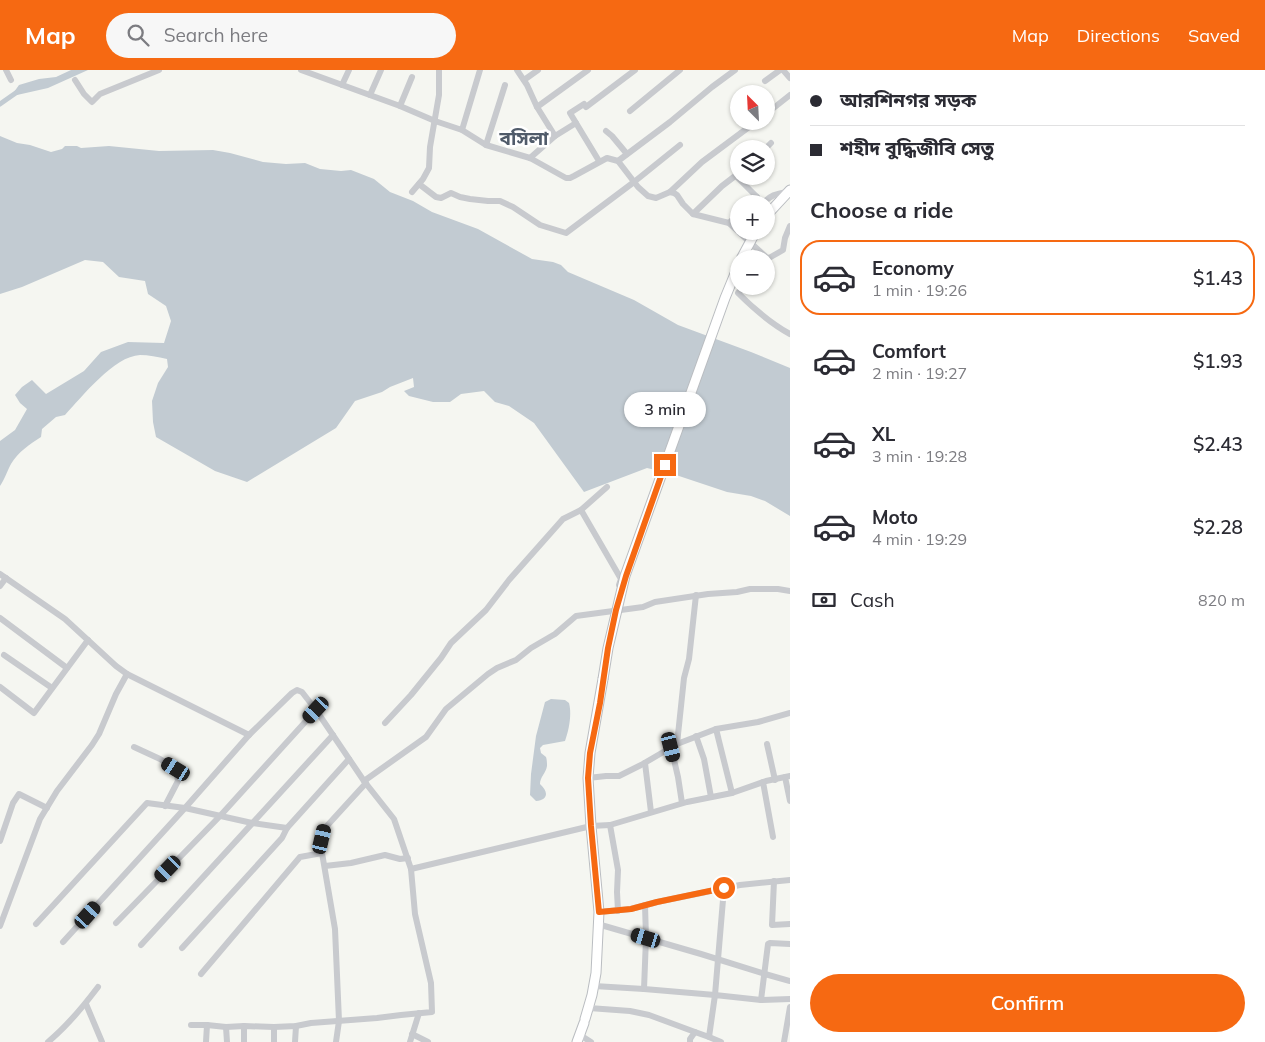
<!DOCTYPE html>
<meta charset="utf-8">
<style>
:root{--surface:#fff;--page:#f7f7f7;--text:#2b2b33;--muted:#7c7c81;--line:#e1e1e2;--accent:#f66912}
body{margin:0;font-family:Mulish,"Noto Sans Bengali",sans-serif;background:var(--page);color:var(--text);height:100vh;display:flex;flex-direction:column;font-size:19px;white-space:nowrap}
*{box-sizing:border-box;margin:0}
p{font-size:16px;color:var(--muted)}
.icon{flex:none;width:28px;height:28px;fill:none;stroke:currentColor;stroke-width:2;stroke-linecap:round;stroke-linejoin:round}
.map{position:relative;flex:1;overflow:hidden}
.drawer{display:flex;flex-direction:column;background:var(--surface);width:475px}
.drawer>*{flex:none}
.top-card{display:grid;align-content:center;height:110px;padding:0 20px;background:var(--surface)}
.needle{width:32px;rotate:336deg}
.fabs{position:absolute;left:730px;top:15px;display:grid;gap:10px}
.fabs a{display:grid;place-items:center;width:45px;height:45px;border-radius:50%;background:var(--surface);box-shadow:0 1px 4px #0004;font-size:25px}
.end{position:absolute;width:22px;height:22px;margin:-11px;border:6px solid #f66912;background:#fff;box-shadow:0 0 0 2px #fff}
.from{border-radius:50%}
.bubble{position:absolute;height:35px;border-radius:18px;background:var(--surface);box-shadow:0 1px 4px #0004;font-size:16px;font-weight:600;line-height:35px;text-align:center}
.car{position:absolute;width:15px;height:30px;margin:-15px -8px;border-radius:6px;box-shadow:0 0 4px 1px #0007;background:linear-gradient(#222 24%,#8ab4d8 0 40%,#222 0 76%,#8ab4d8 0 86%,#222 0)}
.top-card b{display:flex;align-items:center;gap:18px;height:48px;font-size:19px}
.top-card b+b{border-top:1px solid var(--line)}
.top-card i{width:12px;height:12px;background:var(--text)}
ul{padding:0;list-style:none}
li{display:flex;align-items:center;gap:15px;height:75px;margin:0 10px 8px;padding:0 10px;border:2px solid transparent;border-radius:20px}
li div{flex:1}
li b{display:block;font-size:19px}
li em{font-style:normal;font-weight:600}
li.active{border-color:var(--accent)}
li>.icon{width:45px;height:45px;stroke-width:1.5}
h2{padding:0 20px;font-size:22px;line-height:60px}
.pay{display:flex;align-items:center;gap:12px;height:55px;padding:0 20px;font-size:19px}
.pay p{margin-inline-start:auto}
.action{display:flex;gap:10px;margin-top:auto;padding:10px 20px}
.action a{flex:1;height:58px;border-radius:30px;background:var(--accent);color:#fff;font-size:20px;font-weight:600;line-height:58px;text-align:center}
header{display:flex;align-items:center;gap:30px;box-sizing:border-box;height:70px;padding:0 25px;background:var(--accent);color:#fff}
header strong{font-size:24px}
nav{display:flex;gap:28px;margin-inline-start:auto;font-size:18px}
.search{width:350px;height:45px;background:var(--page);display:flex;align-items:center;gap:12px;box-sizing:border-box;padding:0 18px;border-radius:28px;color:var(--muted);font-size:19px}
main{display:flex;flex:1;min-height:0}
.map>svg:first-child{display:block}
.water{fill:#c2cbd2}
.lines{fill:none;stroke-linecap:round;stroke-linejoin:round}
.canal{stroke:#c2cbd2;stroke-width:5}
.major-casing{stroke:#babdc1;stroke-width:11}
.minor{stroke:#c8cace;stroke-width:6}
.major{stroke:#fff;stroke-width:9}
.major-bridge-casing{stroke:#babdc1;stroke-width:11;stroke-linecap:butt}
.major-bridge{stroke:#fff;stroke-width:9}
.route{stroke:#f66912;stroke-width:6}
.labels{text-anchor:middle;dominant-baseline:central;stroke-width:5;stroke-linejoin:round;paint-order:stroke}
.district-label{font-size:19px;font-weight:bold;fill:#505b6a;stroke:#fff}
</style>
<header>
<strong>Map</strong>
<div class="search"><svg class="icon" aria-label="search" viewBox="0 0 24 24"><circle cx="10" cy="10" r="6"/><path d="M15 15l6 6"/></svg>Search here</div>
<nav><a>Map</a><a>Directions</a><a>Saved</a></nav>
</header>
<main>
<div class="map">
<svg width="790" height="972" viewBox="0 0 790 972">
<rect width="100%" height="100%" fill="#f5f6f1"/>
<g class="water">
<path d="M71 0H88L48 18 17 25 14 22 19 15 39 9 56 7Z"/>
<path d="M0 66 17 73 30 75 51 82 62 79 65 76H77L81 78 109 76 159 81 213 80 230 83 263 92 286 94 305 93 320 99 341 101 351 100 374 109 390 122 413 131 432 142 478 159 532 189 553 192 561 195 568 202 634 230 678 255 751 282 790 298V446L765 431 751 426 727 422 676 405 647 398 584 422 534 353 509 336 495 332 484 321 461 324 450 332H433L409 326 404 321 414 317 413 308 390 317 382 322 355 331 336 358 247 412 215 401 156 367 153 352 152 331 158 313 168 297 167 289C158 287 148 285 140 285 114 286 82 327 65 345L56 347 42 359 41 367C30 374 18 382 11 394 7 401 5 409 0 416V371L15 360 27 339 20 333 15 325 22 317 32 310 46 324 84 301 101 282 128 272 164 273 171 251 166 236 148 224 145 211 119 207 103 192 85 190 22 217 0 224Z"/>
<path d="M551 629 565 630 569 633C572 644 569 660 565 671L543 675 540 678 541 683 546 687C547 690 547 693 547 696 546 703 540 707 540 714 549 722 548 730 536 731L530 725 531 704 536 666 545 632Z"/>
</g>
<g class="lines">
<path class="canal" d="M0 34 20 20"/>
<g class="major-casing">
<g id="major">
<path d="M766 146 790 120"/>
<path d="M585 949 592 925 596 903 599 842 591 756 588 708 590 683 603 609"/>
<path d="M577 972 584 953"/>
</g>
</g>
<g class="minor">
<path d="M6 0 11 10"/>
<path d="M301 0 400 36 435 51 462 60 486 75 530 88 566 108H570L574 106 607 88 618 91 638 117 648 126 656 128 670 122 674 123 677 125 683 134 693 144 729 153 766 187 769 188 783 180 785 168 790 156"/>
<path d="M517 0 527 15 537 37 555 66"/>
<path d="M783 0 790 8"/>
<path d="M75 10 84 24 92 32 100 24 159 0"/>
<path d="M524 10 538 0"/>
<path d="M765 11 780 0"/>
<path d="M342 15 349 0"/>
<path d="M370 25 381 0"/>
<path d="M400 36 412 7"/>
<path d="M537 37 588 0"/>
<path d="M630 41 680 0"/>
<path d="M766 44 790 25"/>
<path d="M576 53 570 43 584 34 586 37 635 0"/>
<path d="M462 60 480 0"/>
<path d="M606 61 612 66 627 84"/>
<path d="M486 75 505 15"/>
<path d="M765 79 771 73"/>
<path d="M530 88 555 66 576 53 599 91"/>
<path d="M618 91 670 52 712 17 735 0"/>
<path d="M736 106 757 127 761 134"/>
<path d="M419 114 436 127 441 128 451 123 460 127 470 129 488 131H500L513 137 540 155 566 163 634 112 680 75"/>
<path d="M412 122 423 109 429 98 430 77 439 25V0"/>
<path d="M670 122 702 92 757 51"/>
<path d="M749 134 757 127"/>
<path d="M762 134C771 125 775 124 788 122"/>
<path d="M693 144 722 116 739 103"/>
<path d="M729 153 739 143"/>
<path d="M744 216 738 223C754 239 770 253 790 264"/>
<path d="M581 440 621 509 619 515"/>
<path d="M0 504 65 549 116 596 127 604 249 665 292 623 297 620 302 622 316 640 364 711 394 749 411 799 591 756 610 755 687 732 732 723 766 711 790 706"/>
<path d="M0 516 6 508"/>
<path d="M0 548 67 598"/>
<path d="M4 585 52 618"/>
<path d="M0 617 34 643 88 570"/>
<path d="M385 653 411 625 441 588 451 573 486 540 509 510 563 449 581 440 607 417"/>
<path d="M716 659 732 723"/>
<path d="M696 666 704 689 711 727"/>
<path d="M677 674 684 608 689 589 696 525"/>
<path d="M767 674 775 710"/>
<path d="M134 677 160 689 176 699 178 711 165 736"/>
<path d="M671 677 678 707 682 733"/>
<path d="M645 693 651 742"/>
<path d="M785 707 790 731"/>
<path d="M588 708 606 706H619L641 695 677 674 716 659 758 652 790 643"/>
<path d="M364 711 426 667 446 639 488 604 497 598 516 590 531 578 555 564 576 546 643 537 655 532 708 524 737 522 750 519H778L790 521"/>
<path d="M763 712 773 767"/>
<path d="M610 755 618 800 617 822 618 841"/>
<path d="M0 771 13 733 19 724 47 738"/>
<path d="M325 796 351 793 385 785 400 789 408 788"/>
<path d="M774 811 772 855 790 854"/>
<path d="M645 835 646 868 644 919 715 925 724 818"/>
<path d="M599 842 631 839 657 832 740 815 790 810"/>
<path d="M116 853 220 746 316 640"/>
<path d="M36 854 147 733 185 738 252 753 287 758"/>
<path d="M601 855 701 884 765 904 790 911"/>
<path d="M0 856 40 749 57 721 92 675 99 664 116 624 127 604"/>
<path d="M63 872 185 738 249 665"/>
<path d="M141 875 333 665"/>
<path d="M182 878 282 768 287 758 349 689"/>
<path d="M201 904 300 787 322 783"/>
<path d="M594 916 644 919"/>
<path d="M761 930 768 874 770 873 790 874"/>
<path d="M86 934 102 972"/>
<path d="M589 938 630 941 649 945 695 962"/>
<path d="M191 955H207L226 957 244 956 274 957 296 956 311 953 377 948 401 945 432 942 431 913 415 844 411 799"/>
<path d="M244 956V972"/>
<path d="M226 957 227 972"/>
<path d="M412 964 428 972"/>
<path d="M580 965 591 972"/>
<path d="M709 967 721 972"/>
<path d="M48 972C67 956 83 937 98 917"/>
<path d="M206 972 207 955"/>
<path d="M274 972V957"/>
<path d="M295 972 296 956"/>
<path d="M336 972 339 951 335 859 322 783 323 769 325 758 366 713"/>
<path d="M410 972 419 943"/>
<path d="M690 972V969L695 962 709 967 715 925 761 930 790 929"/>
<path d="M784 972 790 937"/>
</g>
<use href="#major" class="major"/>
<g class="major-bridge-casing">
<g id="major-bridge">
<path d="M741 189 756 161"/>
<path d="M603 609 608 578 625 506 725 228 739 194"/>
</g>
</g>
<use href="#major-bridge" class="major-bridge"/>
</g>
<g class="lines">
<path class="route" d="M665 395 626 506 616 540 608 578 600 633 590 683 588 708 591 756 599 842 631 839 657 832 724 818"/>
</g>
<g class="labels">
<g class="district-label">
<text x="524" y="68">বসিলা</text>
</g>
</g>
</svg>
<div class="fabs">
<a><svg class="needle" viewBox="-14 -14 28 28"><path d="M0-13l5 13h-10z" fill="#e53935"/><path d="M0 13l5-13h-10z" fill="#7c7c81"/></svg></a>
<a><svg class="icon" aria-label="layers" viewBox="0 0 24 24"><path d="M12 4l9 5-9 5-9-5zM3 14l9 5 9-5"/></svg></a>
<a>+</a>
<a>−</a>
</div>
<i class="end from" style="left:724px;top:818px"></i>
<i class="end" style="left:665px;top:395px"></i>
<div class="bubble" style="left:624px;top:322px;width:82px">3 min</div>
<i class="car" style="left:316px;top:640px;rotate:223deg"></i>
<i class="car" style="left:671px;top:677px;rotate:166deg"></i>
<i class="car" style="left:176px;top:699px;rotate:301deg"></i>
<i class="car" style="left:322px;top:769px;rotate:13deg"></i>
<i class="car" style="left:168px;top:799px;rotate:224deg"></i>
<i class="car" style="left:88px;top:845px;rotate:42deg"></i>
<i class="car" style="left:646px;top:868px;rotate:287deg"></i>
</div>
<section class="drawer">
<div class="top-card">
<b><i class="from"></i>আরশিনগর সড়ক</b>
<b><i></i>শহীদ বুদ্ধিজীবি সেতু</b>
</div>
<h2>Choose a ride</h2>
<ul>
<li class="active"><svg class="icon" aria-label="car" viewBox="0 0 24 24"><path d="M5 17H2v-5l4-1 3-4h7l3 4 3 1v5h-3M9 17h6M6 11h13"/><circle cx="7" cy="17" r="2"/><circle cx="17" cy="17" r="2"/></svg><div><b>Economy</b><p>1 min · 19:26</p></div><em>$1.43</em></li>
<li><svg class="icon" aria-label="car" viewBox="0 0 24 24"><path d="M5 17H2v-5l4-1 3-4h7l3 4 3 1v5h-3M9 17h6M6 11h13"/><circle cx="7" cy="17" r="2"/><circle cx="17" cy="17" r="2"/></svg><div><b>Comfort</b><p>2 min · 19:27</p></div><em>$1.93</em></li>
<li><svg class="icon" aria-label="car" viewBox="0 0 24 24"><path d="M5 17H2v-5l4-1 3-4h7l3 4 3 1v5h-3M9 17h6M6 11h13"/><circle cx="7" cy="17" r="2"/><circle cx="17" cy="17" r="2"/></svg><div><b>XL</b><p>3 min · 19:28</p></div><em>$2.43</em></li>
<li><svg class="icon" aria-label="car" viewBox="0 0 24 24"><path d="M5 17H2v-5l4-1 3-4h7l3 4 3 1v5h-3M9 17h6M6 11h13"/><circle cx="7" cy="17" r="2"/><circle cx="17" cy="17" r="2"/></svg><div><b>Moto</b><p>4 min · 19:29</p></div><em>$2.28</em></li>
</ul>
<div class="pay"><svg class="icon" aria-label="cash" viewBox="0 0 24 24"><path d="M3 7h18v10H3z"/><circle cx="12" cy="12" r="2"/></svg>Cash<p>820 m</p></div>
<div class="action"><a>Confirm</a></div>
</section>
</main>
